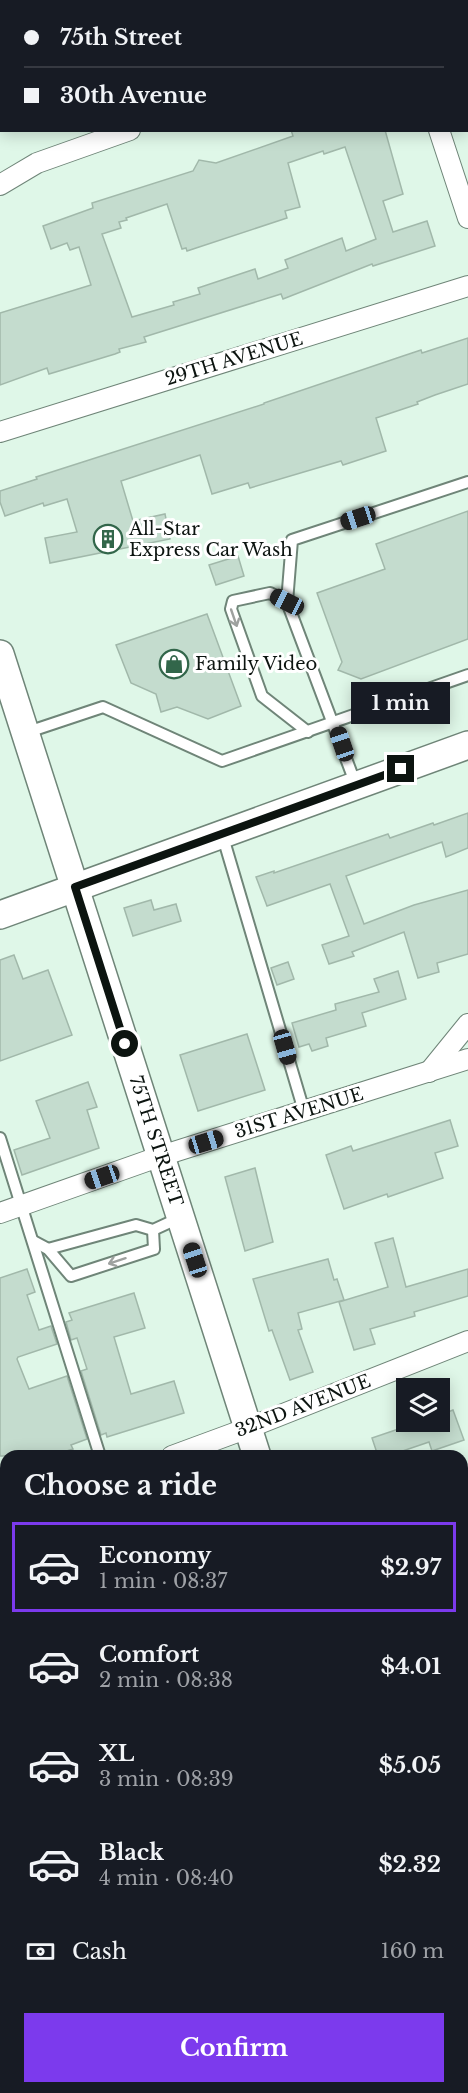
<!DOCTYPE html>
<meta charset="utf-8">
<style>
:root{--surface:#171b24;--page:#242831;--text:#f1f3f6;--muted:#9ea1a6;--line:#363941;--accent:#7c3aed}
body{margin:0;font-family:"Libre Baskerville",serif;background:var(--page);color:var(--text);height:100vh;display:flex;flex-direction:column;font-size:22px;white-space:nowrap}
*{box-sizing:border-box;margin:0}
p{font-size:20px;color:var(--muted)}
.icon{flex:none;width:33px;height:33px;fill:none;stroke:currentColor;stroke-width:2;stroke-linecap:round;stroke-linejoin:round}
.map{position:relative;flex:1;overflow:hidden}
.details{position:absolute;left:0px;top:1450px;width:468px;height:644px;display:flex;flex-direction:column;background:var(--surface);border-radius:18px 18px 0 0;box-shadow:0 3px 15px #0003}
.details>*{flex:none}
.top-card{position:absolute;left:0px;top:0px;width:468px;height:132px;box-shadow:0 3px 15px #0003;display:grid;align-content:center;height:132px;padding:0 24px;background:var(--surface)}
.tools{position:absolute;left:396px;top:1378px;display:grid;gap:12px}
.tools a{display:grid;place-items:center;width:54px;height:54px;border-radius:0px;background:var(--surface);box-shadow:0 3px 15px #0003;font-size:30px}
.end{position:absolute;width:27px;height:27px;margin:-14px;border:8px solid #0c1410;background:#fff;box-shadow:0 0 0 3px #fff}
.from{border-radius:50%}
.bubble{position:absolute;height:42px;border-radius:0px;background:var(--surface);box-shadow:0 3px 15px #0003;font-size:20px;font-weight:700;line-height:42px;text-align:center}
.car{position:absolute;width:18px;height:36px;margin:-18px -9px;border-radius:8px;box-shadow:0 0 4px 2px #0007;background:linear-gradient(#222 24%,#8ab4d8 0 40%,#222 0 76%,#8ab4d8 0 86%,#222 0)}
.top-card b{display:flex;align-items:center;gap:21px;height:57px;font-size:22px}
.top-card b+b{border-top:2px solid var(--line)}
.top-card i{width:15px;height:15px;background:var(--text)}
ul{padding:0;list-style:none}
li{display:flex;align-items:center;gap:18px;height:90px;margin:0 12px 9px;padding:0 12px;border:3px solid transparent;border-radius:0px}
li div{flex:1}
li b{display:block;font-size:22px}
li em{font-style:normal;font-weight:700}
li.on{border-color:var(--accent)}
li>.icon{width:54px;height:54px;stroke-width:1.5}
h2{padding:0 24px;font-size:27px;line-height:72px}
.pay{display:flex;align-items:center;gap:15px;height:66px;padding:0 24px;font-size:22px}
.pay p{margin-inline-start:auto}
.button{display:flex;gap:12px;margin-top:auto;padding:12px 24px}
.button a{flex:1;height:69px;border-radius:0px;background:var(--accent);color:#fff;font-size:24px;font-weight:700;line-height:69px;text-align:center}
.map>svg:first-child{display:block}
.building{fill:#c4dcce;stroke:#a1b8aa;stroke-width:1.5;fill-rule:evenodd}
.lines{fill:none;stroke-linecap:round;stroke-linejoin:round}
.lane-casing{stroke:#6f8578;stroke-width:14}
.street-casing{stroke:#6f8578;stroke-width:22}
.secondary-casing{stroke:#6f8578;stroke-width:30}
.lane{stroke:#fff;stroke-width:10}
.street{stroke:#fff;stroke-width:20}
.secondary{stroke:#fff;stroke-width:27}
.oneway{stroke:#9ea19f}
.route{stroke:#0c1410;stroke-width:8}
.labels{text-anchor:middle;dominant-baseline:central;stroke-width:6;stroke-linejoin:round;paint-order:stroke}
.street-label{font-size:18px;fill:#0c1410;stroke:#fff}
.poi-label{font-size:18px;fill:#0c1410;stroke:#fff;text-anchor:start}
</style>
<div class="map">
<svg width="468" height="2093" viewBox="0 0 468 2093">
<rect width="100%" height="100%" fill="#dff7e8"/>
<g class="building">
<path d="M291 130H385L403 194 383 201 393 232 427 221 435 246 373 266 372 264 283 299 281 294 144 337 146 342 119 349 120 352 115 354 49 374 47 368 0 385V313L91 285 79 247 70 250 67 243 51 249 43 226 93 208 92 203 193 171 199 160 216 163 293 136ZM345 147 376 239 346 251 342 238 285 260 288 268 258 279 255 269 198 288 200 294 173 302 174 305 132 317 102 234 121 228 119 222 127 220 126 218 167 204 182 249 186 248 187 251 287 218 285 211 300 207 288 163 323 151 324 154Z"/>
<path d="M468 338V384L435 395 417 402 418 404 376 418 386 451 343 465 341 461 250 488 248 483 212 494 200 455 121 481 133 521 165 514 170 539 50 563 45 538 77 532 67 499 44 506 43 503 5 516 0 502V491L37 479 36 477 264 404V403L400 357 421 350 422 353Z"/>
<path d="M468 511V639L361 679 338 670 342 662 317 593 385 569 376 544Z"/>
<path d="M238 556 244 576 216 585 209 565Z"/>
<path d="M207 614 241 706 208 719 177 707 161 712 156 694 131 683 116 645Z"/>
<path d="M468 813V848L446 857 442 842 346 876 364 924 414 905 468 890V954L437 963 439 972 418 978 404 932 352 952 354 956 329 964 322 945 349 936 330 884 267 906 256 877 274 871V873L388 834 390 838 433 823 434 825Z"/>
<path d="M151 900 154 910 176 904 181 921 133 936 124 908Z"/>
<path d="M14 955 23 979 48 970 72 1035 0 1061V960Z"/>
<path d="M288 962 294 979 277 985 271 968Z"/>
<path d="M398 971 406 999 362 1013 366 1026 326 1038 328 1046 312 1051 309 1044 299 1047 292 1023 336 1010 335 1004 379 992 374 979Z"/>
<path d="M247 1034 265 1090 198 1111 180 1055Z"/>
<path d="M88 1082 97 1107 87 1110 99 1148 22 1175 14 1150 50 1138 36 1101Z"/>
<path d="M450 1120 458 1146 435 1153 443 1178 388 1197 387 1194 344 1209 326 1155 351 1146 353 1151Z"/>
<path d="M255 1168 273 1242 245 1251 225 1177Z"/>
<path d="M393 1238 406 1287 468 1269V1296L414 1312 415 1316 370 1329 375 1344 354 1350 339 1302 388 1287 375 1243Z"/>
<path d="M328 1259 334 1280 337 1279 344 1300 298 1313 302 1329 298 1330 313 1372 290 1380 272 1330 269 1331 253 1279Z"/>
<path d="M27 1269 35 1292 27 1295 39 1330 51 1326 57 1344 18 1357 17 1359 29 1389 67 1376 87 1439 71 1445 73 1449 50 1456H0V1278Z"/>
<path d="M134 1293 145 1328 114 1337 131 1394 174 1381 184 1413 107 1437 106 1433 101 1435 81 1371 87 1369 77 1338 71 1340 66 1322 72 1320 69 1313Z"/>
<path d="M453 1410 464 1440 432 1451 429 1442 388 1456H378L372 1438 419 1422H440V1415Z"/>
</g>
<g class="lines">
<g class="lane-casing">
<g id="lane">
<path d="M287 602 292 540 468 482"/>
<path d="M308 732 262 696 231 609 233 601 270 593 287 602 356 785"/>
<path d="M25 733 103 707 222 761 468 675"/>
<path d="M222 834 304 1111"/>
<path d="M0 1138 100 1456"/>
<path d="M33 1241 48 1249 71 1276 154 1249 153 1230"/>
<path d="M48 1249 136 1225 153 1230 179 1218"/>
<path d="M0 1971 6 1968"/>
<path d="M292 2088 294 2093"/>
</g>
</g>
<g class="street-casing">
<g id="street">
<path d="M396 0 397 2"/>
<path d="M466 14H468"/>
<path d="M439 130 468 218"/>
<path d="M0 185 37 163 130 130"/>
<path d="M0 432 468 286"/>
<path d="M429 1072 468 1024"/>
<path d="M0 1213 161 1156 468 1059"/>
<path d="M172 1456 248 1428 468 1341"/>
<path d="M0 1519 6 1516"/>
<path d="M462 1646 468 1643"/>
<path d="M0 1818 6 1816"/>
<path d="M0 1893 6 1913"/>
<path d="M462 1959 468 1957"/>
<path d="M59 2088 60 2093"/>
<path d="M120 2093 132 2088"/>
</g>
</g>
<g class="secondary-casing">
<g id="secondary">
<path d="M0 654 257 1456"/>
<path d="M0 915 468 745"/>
<path d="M450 2088 452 2093"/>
</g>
</g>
<use href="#lane" class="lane"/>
<use href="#street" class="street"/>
<use href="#secondary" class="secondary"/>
</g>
<defs><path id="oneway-shaft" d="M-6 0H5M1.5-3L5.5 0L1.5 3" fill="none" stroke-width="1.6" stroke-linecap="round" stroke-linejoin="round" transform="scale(1.5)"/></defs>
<g class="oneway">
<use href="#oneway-shaft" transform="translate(234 618) rotate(71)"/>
<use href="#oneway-shaft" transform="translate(117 1261) rotate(162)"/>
</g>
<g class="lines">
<path class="route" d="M125 1044 75 887 401 769"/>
</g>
<defs>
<g id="building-ring" transform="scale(1.5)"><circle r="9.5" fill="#fff" stroke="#32664a" stroke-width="1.5"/><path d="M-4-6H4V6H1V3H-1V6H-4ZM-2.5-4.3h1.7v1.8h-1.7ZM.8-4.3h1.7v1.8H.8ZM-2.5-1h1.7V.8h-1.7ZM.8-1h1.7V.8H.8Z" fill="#32664a"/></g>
<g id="shop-ring" transform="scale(1.5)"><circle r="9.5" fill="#fff" stroke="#32664a" stroke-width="1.5"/><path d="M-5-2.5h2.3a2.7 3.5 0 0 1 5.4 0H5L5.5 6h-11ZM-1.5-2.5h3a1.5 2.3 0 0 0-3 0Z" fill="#32664a"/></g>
</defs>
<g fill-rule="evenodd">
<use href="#building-ring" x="108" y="539"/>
<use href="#shop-ring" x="174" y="664"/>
</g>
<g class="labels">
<g class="street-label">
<text transform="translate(234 359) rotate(-17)">29TH AVENUE</text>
<text transform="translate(299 1113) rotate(-17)">31ST AVENUE</text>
<text transform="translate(156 1141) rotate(72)">75TH STREET</text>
<text transform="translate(303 1406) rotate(-21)">32ND AVENUE</text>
</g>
<g class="poi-label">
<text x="129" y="529">All-Star<tspan x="129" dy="21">Express Car Wash</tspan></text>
<text x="195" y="664">Family Video</text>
</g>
</g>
</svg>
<div class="tools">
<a><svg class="icon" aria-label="layers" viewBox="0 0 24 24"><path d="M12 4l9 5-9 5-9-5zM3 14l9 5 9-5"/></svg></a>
</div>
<i class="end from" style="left:125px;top:1044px"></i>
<i class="end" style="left:401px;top:769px"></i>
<div class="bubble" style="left:351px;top:682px;width:99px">1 min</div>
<i class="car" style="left:358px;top:518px;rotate:252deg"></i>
<i class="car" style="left:287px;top:602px;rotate:297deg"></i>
<i class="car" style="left:342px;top:744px;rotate:341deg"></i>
<i class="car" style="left:285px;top:1047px;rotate:164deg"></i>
<i class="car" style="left:206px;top:1142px;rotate:73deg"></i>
<i class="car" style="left:102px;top:1177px;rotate:251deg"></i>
<i class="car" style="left:195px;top:1260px;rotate:342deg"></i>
<div class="top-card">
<b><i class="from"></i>75th Street</b>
<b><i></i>30th Avenue</b>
</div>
<section class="details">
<h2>Choose a ride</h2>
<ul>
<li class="on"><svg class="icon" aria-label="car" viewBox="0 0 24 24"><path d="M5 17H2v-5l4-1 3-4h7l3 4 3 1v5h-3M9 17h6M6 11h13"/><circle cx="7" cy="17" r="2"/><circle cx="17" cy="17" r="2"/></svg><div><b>Economy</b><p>1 min · 08:37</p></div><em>$2.97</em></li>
<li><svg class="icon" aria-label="car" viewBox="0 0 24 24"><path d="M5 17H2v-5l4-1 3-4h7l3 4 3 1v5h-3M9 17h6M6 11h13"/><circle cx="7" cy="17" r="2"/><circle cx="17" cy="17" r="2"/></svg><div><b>Comfort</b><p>2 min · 08:38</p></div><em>$4.01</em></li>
<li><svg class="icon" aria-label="car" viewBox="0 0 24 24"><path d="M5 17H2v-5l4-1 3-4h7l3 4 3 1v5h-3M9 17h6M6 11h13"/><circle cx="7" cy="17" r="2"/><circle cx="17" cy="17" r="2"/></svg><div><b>XL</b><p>3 min · 08:39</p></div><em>$5.05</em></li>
<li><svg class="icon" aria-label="car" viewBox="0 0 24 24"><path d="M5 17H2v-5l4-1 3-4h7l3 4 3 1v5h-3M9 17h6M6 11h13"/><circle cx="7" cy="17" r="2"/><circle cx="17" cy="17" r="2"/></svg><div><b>Black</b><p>4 min · 08:40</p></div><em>$2.32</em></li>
</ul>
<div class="pay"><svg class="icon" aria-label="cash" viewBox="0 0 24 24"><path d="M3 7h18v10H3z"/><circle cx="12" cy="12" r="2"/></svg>Cash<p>160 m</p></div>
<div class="button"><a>Confirm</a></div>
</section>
</div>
